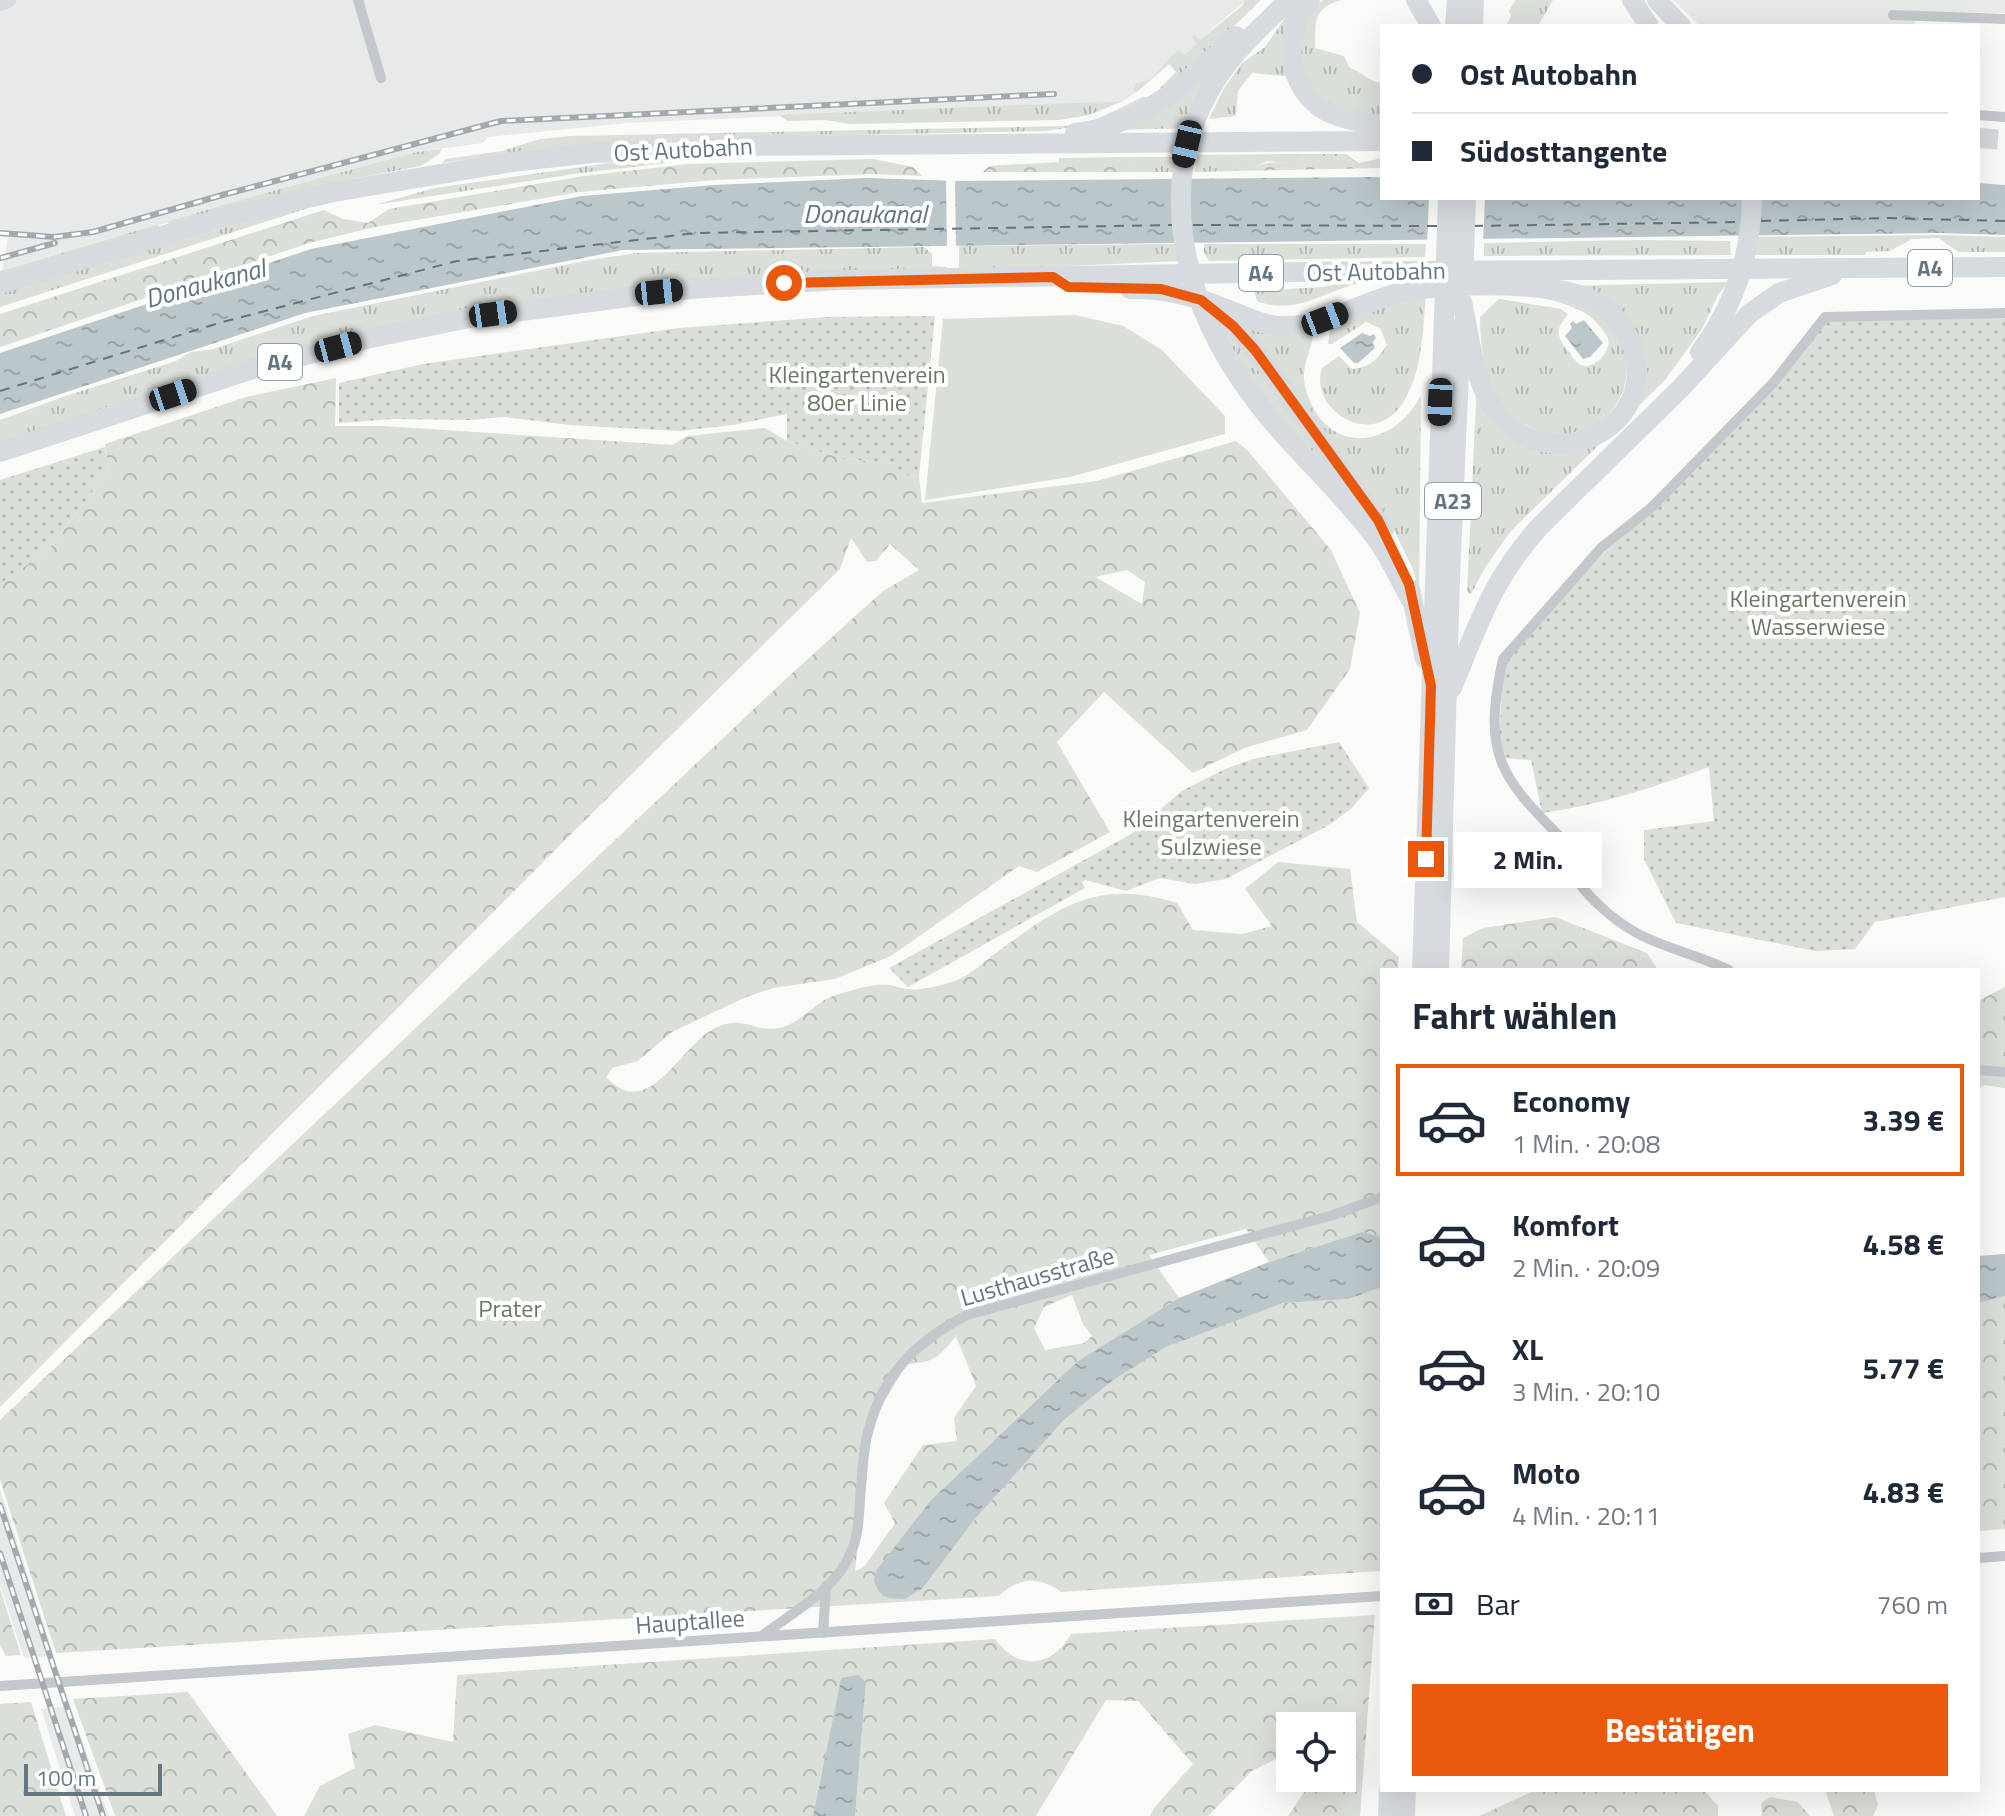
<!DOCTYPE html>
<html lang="de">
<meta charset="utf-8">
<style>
:root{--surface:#fff;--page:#f2f2f3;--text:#1f2937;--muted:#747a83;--line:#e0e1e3;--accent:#ea580c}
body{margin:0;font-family:"Titillium Web",sans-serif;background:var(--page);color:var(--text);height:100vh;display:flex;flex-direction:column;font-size:30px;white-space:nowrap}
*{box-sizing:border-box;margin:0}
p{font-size:26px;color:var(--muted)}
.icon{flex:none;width:44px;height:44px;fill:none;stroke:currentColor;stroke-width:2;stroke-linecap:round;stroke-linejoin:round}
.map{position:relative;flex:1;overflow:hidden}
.drawer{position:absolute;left:1380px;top:968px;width:600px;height:824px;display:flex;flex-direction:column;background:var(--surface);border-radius:0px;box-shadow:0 8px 32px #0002}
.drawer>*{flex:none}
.guide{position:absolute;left:1380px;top:24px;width:600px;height:176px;border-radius:0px;box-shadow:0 8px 32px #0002;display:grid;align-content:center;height:176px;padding:0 32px;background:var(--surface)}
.controls{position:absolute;left:1276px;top:1712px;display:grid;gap:16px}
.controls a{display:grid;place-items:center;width:80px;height:80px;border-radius:0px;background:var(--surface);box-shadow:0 8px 32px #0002;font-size:40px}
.scale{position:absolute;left:24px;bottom:20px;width:138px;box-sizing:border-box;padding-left:8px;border:4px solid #657683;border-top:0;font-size:22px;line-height:28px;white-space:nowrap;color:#657683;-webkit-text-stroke:6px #fff;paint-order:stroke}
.end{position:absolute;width:36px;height:36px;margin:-18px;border:10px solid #ea580c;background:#fff;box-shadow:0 0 0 4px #fff}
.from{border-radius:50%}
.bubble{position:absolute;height:56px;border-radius:0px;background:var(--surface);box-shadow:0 8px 32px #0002;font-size:26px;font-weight:700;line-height:56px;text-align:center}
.car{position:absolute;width:24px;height:48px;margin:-24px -12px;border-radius:10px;box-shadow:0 0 6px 2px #0007;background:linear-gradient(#222 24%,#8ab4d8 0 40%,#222 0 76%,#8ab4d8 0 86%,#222 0)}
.guide b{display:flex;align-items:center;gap:28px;height:76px;font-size:30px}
.guide b+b{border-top:2px solid var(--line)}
.guide i{width:20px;height:20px;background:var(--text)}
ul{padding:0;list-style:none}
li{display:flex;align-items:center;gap:24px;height:112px;margin:0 16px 12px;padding:0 16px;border:4px solid transparent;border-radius:0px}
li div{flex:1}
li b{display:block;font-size:30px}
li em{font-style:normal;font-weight:700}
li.active{border-color:var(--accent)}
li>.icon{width:72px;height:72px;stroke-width:1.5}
h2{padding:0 32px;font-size:36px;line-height:96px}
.pay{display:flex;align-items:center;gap:20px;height:88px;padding:0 32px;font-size:30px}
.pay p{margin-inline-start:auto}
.button{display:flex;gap:16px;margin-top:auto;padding:16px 32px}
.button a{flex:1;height:92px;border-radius:0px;background:var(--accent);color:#fff;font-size:32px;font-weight:700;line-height:92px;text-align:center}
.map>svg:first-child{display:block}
.built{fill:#e8e9e9}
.grass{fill:url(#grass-tufts)}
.forest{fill:url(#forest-crowns);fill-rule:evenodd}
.garden{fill:url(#garden-dots)}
.pitch{fill:#dadfd7}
.water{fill:url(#water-ripples)}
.pier{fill:#fafaf8}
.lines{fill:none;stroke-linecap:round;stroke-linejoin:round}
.ferry{stroke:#60757c;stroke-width:2;stroke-dasharray:10 8;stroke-linecap:butt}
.highway-tunnel{stroke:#d5d9db;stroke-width:20;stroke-dasharray:20 10;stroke-linecap:butt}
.street{stroke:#c3c8cc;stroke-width:10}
.primary{stroke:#d6dbdf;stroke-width:16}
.highway{stroke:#d6dbdf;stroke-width:20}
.rail-casing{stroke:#a2aab0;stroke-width:6}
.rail{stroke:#fff;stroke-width:3;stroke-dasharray:9;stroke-linecap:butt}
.route{stroke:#ea580c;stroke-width:10}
.labels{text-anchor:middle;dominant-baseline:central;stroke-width:8;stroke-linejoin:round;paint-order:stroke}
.shield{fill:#fff;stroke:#939fa8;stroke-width:2}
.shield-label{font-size:22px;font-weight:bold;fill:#657683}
.street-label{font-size:24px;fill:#657683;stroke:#fff}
.park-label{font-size:24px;fill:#687a64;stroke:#fff}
.water-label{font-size:26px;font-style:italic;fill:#60757c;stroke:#fff}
</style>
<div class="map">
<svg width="2005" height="1816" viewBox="0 0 2005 1816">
<defs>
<pattern id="grass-tufts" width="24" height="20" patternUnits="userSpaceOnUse" patternTransform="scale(2)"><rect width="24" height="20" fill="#dadfd7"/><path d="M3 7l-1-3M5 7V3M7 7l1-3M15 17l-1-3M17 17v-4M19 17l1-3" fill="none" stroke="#b4b9b4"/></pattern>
<pattern id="forest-crowns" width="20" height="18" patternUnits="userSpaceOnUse" patternTransform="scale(2)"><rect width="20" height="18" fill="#dadfd7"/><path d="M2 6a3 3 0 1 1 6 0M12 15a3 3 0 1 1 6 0" fill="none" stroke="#b4b9b4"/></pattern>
<pattern id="garden-dots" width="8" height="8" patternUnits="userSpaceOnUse" patternTransform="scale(2)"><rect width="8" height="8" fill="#dadfd7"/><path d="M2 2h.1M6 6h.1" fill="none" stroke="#b4b9b4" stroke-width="1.8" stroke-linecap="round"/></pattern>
<pattern id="water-ripples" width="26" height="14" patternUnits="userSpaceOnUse" patternTransform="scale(2)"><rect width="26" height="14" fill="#bbc7cb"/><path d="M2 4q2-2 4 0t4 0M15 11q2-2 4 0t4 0" fill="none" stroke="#9ca6aa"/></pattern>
</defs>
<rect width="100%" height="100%" fill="#fafaf8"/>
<g class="built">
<path d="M8 0H1245L1246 1 1214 27 1185 56 1180 51 1152 78 1136 84 1133 89 1137 92 1123 101 627 123 488 137 483 143 416 152 250 197 2 270 8 238 0 237V3Z"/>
<path d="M1673 0H2005V13L1917 12 1914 26H1700Z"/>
<path d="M0 1489 54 1656 24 1658 0 1585Z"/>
<path d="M70 1706 109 1816H75L41 1709Z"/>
</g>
<g class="grass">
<path d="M1245 0H1261L1203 56 1164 88H1160L1176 72 1169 64 1137 92 1133 90 1136 84 1152 78 1178 50 1185 55 1197 44 1192 37 1195 35 1200 40 1243 5Z"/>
<path d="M1302 0 1292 77 1252 73 1238 91 1236 116 1209 119 1223 90 1242 63 1265 47 1289 12Z"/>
<path d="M1323 0H1341C1312 9 1316 21 1315 48L1344 56 1350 68C1363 72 1368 82 1382 83V117C1364 115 1344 111 1328 102 1290 82 1294 25 1323 0Z"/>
<path d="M1515 0H1553L1538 26H1506L1511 16 1509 11Z"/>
<path d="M1219 59 1185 128 1119 130Z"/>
<path d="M1143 97 1152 98C1118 117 1083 126 1045 131L667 139 537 149 442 163 446 159 502 151 540 139 571 136 1066 126 1095 120Z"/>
<path d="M1123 101 1089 115 1059 120 850 124 825 120 788 121 779 115Z"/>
<path d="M442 149 439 154 421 166 325 184 169 225 168 222 158 225 159 228 0 275V271L250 197 416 152Z"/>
<path d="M730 152 693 160 581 173 374 205 435 188 672 154Z"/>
<path d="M1303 154 1302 159 1292 163 1267 161 1253 168 1233 167 1236 171 1195 172 1198 155Z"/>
<path d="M1131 157H1177L1179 172H1125L1134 162Z"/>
<path d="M536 167 324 203 0 307V293L303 205Z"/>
<path d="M1943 235 2005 237V252H1958L1939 238 1912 239 1890 251 1866 252 1865 255H1752L1755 237Z"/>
<path d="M1639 240 1730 241 1731 255 1484 256V243Z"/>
<path d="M1175 244 1179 261 959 271V246Z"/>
<path d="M1204 244H1426L1425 257 1209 261 1204 253Z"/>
<path d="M924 247 932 254V266L946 267V272L493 307 0 443V420L66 396 176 361 191 352 213 349 313 316 589 260 637 253Z"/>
<path d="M1348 278H1396C1381 280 1366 281 1352 285 1319 295 1293 315 1257 301L1254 291 1323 287 1346 282Z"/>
<path d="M1728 282 1718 295 1702 329 1665 380 1510 532 1485 568 1471 594 1467 592 1477 383 1523 442 1616 425 1637 347 1568 286Z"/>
<path d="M1510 290C1536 294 1577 297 1599 313 1639 345 1635 398 1594 427 1587 432 1574 432 1565 434 1551 436 1544 433 1530 427 1526 424 1518 422 1514 419 1487 396 1480 350 1480 317L1499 299 1561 309 1568 315C1554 329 1557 337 1569 352 1572 356 1576 363 1581 365 1593 371 1612 351 1608 339 1606 333 1598 324 1593 319 1577 303 1532 296 1510 290Z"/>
<path d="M1426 292C1423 327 1423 370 1404 401 1374 452 1308 410 1322 368L1339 356 1352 369C1369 368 1378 359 1387 345L1380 328 1366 322 1332 344H1328L1331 326Z"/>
<path d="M1214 317 1225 324 1379 528 1277 415 1241 365Z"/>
<path d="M1246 325 1313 332C1313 350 1300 366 1305 386 1322 455 1391 453 1421 395L1419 592 1413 569 1391 524Z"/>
</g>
<g class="forest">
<path d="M1303 154H1346L1359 163 1382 158V168L1236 171 1233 167 1236 161 1253 168C1274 158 1284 166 1302 159Z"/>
<path d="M1131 157 1135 162 1125 172H983L989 166 1059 162V158Z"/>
<path d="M873 159 913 167 922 176 871 174 715 180 580 192 375 227 309 243 0 347V314L324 210 343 219 368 223 389 209 584 176 688 164Z"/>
<path d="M336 378 335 426H384L672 445 687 436 765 428 787 441 844 459 896 463V475L919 476 922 503 1097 481 1236 441 1248 451 1331 550 1360 613 1350 669 1307 730 1244 748 1193 773 1104 692 1057 742 1110 832 1037 872 1019 866 891 956 835 979 773 988 746 997 672 1032 638 1061 612 1068 606 1077C649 1124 680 1045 715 1028 744 1014 754 1033 779 1028 802 1023 815 1001 836 995 851 990 874 983 890 985 896 986 902 989 908 989 921 991 942 985 955 981 971 976 986 959 1000 950 1062 905 1098 879 1177 903L1193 930 1242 934 1272 926 1245 889 1278 862 1350 869 1357 922 1399 957 1398 970H1382V1237L1362 1232 1269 1262 1246 1229 1149 1255 1179 1298 1078 1361 931 1500 923 1588 975 1519 1064 1420 1112 1381 1166 1347 1283 1303 1349 1299 1382 1287 1380 1571 1061 1592C1039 1576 1019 1577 999 1596L56 1653 0 1480V1420L789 676 883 591 919 570 890 544 876 561 867 562 851 538 840 569 566 839 0 1407V584L48 550 108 471 105 444 246 397ZM1127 570 1145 582 1142 604 1095 577ZM1072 1295 1083 1324 1092 1336 1084 1343 1045 1350 1034 1328 1044 1307ZM956 1336 976 1386 954 1418 957 1441 923 1445 884 1503 895 1523 864 1567 855 1571 870 1437 878 1412 907 1364C937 1362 938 1357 956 1336Z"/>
<path d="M1555 917 1647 953 1658 970H1461L1463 938 1483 928Z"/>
<path d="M2005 987V1088L1985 1085 1978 1089V1001Z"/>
<path d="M2005 1296V1529L1978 1531V1303Z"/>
<path d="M0 1589 21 1655 6 1656 0 1645Z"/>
<path d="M1375 1615 1360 1816H1288L1314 1778H1342V1726H1290V1752L1252 1771 1208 1816H1150L1154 1808 1193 1764 1138 1701 1106 1700 1036 1816H855L866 1682 841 1678 813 1816H304L320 1786 355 1768 348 1734 375 1725 453 1742 457 1675 995 1639C1018 1671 1052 1668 1071 1634Z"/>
<path d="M188 1692 277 1816H115L73 1699Z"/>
<path d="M31 1702 66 1816H0V1704Z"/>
<path d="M1536 1790H1704L1718 1806V1816H1479Z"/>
<path d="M1825 1790H1874L1878 1805 1873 1816H1834Z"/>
<path d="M1770 1797 1798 1802 1810 1816H1762L1761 1803Z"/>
</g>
<g class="garden">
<path d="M2005 315V897L1875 922 1855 949 1815 951 1676 923 1644 859V830L1714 821 1709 767C1654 787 1601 805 1542 813L1531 760 1503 758 1499 737 1504 664 1541 618 1605 552 1653 512 1826 317Z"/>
<path d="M935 316 919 476 896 475V463L844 459 787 441V414L733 425 679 431 570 425 504 417 470 420 393 419 339 423V383L423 364 679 328 828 317Z"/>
<path d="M105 447 108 471 48 550 0 584V480Z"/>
<path d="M1339 742 1369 788 1351 809 1327 826 1226 879 1195 884 1160 878 1126 891 1085 880 1082 882 1085 888 908 987 889 968 1131 834 1182 791 1225 769 1253 759Z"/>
</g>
<path class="pitch" d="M1075 315 1123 326 1162 350 1225 416V434L1070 477 925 500 943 319Z"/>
<g class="water">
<path d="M1382 177V198H1978V183L2005 185V235L1942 233 623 250 305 313 0 414V353L311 249 582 196 714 185 868 178 957 181Z"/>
<path d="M1584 320 1603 343 1590 357 1583 359 1565 336 1572 328 1570 324 1573 321 1576 324Z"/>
<path d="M1362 333 1370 336 1374 334 1376 338 1373 342 1375 348 1358 363H1354L1340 348Z"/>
<path d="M1362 1232 1382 1237V1287L1349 1299 1283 1303 1166 1347 1112 1381 1064 1420 975 1519 923 1588 905 1599 888 1598 879 1592 874 1581 876 1571 931 1500 1078 1361 1179 1298 1269 1262Z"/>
<path d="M2005 1254V1296L1978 1303V1256Z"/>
<path d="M858 1675 866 1682 855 1816H813L841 1678Z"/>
</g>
<g class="pier">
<path d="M946 176 955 177 956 250H947Z"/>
<path d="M1429 198H1485L1483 243 1427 244Z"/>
</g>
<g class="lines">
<g class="ferry">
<path d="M1761 221 1886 218 2005 221"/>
<path d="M1193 225 1439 226"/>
<path d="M1473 226 1743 222"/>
<path d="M0 391 219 323 457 261 696 233 1175 225"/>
</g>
<path class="highway-tunnel" d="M1978 138 2005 140"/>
<g class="street">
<path d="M358 0 381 78"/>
<path d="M1893 15 2005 19"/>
<path d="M1978 115 2005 117"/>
<path d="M1729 970C1679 946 1643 947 1600 906 1590 897 1578 884 1573 871 1570 863 1574 855 1570 847 1502 778 1481 760 1503 659L1601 548 1652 507 1774 382 1825 317 2005 313"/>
<path d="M1978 1070 2005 1072"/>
<path d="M1978 1558 2005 1556"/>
<path d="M823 1633 826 1586"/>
<path d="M763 1635C793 1612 837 1589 851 1552 860 1533 859 1507 861 1486 863 1469 863 1449 868 1432 883 1374 915 1342 967 1315L1333 1215 1382 1197"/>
<path d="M0 1686 1382 1596"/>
</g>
<path class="primary" d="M0 3 8 0"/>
<g class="highway">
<path d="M1289 0C1263 25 1235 50 1216 80 1150 184 1185 310 1256 401 1292 449 1339 489 1375 537 1390 557 1399 579 1411 600"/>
<path d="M1310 0C1281 33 1286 88 1326 111 1343 120 1363 123 1382 125"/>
<path d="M1416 0 1431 26"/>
<path d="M1632 0 1649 26"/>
<path d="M1657 0 1681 26"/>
<path d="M1455 26 1457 0"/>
<path d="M1473 26 1474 0"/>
<path d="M1075 133C1142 126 1190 81 1236 36"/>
<path d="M1463 282 1466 198"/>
<path d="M0 284 229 216 334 192 512 162 592 153 740 146 1382 141"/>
<path d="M1130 289C1164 288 1192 296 1224 308 1246 316 1263 327 1287 326 1323 326 1357 305 1391 295 1434 282 1554 280 1594 301 1610 310 1622 323 1630 340 1668 429 1539 488 1489 401 1473 372 1469 334 1462 302"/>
<path d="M1216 313 1233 326 1255 350 1384 530"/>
<path d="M1700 352C1734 307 1751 254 1752 198"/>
<path d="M0 452 253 369 366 339 469 318 689 289 839 280 1295 272 2005 267"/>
<path d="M1410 589 1425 659"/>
<path d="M1452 688C1479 623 1492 579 1541 525L1680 389 1749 314 1779 293 1832 275"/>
<path d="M1422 970 1448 198"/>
<path d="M1439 970 1450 577 1461 326"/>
<path d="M1388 1816 1389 1790"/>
<path d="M1405 1816 1406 1790"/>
</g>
<g class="rail-casing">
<g id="rail">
<path d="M0 233 54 237 93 232 226 194 501 121 1054 94"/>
<path d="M1 258 55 243"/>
<path d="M0 1505 103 1816"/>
<path d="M0 1553 86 1816"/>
</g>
</g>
<use href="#rail" class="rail"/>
</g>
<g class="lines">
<path class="route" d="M784 283 1053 277 1068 287 1161 289 1201 300 1233 326 1255 350 1378 520 1409 584 1431 686 1426 859"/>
</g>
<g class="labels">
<g class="shield">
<rect x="1908" y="250" width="44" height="36" rx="6"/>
<rect x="1239" y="255" width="44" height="36" rx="6"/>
<rect x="258" y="344" width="44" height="36" rx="6"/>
<rect x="1425" y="483" width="56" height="36" rx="6"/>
</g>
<g class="shield-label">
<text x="1930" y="268">A4</text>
<text x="1261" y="273">A4</text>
<text x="280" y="362">A4</text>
<text x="1453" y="501">A23</text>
</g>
<g class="street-label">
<text transform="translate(683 149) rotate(-3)">Ost Autobahn</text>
<text transform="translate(1376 271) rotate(-1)">Ost Autobahn</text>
<text transform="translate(1037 1276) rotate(-16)">Lusthausstraße</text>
<text transform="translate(690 1621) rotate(-4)">Hauptallee</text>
</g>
<g class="park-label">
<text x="857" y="374">Kleingartenverein<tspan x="857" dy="28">80er Linie</tspan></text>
<text x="1818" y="598">Kleingartenverein<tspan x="1818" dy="28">Wasserwiese</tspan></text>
<text x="1211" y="818">Kleingartenverein<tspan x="1211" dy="28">Sulzwiese</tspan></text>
<text x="510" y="1308">Prater</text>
</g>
<g class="water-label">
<text x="865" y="213">Donaukanal</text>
<text transform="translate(205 283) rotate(-15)">Donaukanal</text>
</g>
</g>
</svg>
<div class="controls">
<a><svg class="icon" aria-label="locate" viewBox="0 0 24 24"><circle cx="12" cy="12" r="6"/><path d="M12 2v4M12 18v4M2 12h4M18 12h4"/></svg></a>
</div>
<div class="scale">100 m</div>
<i class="end from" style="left:784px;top:283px"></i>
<i class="end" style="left:1426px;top:859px"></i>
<div class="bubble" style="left:1454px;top:832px;width:148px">2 Min.</div>
<i class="car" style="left:1187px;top:144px;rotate:193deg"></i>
<i class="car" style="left:659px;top:292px;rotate:84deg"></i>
<i class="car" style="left:493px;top:314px;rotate:82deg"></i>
<i class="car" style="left:1325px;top:319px;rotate:69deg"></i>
<i class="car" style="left:338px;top:347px;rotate:75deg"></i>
<i class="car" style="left:173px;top:395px;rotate:72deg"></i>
<i class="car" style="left:1440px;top:402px;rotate:182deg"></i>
<div class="guide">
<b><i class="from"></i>Ost Autobahn</b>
<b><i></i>Südosttangente</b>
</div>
<section class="drawer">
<h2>Fahrt wählen</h2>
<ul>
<li class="active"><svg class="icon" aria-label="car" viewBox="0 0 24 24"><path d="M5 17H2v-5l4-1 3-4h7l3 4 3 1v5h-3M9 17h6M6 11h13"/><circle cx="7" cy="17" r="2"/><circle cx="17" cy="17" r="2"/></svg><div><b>Economy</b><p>1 Min. · 20:08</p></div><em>3.39 €</em></li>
<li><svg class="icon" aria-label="car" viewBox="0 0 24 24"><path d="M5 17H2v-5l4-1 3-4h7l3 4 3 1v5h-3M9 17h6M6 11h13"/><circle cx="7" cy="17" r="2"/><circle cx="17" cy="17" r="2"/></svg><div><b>Komfort</b><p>2 Min. · 20:09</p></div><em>4.58 €</em></li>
<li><svg class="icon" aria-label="car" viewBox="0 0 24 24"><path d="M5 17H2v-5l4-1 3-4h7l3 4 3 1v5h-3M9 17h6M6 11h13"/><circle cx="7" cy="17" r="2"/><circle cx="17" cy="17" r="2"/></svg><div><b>XL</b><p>3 Min. · 20:10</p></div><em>5.77 €</em></li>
<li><svg class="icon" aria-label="car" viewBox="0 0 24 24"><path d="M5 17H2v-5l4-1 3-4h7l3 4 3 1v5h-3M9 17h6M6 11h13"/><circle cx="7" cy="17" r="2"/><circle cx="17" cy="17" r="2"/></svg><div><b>Moto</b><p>4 Min. · 20:11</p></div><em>4.83 €</em></li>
</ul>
<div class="pay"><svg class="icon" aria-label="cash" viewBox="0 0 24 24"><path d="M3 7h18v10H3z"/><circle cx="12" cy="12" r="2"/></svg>Bar<p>760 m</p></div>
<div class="button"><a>Bestätigen</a></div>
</section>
</div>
